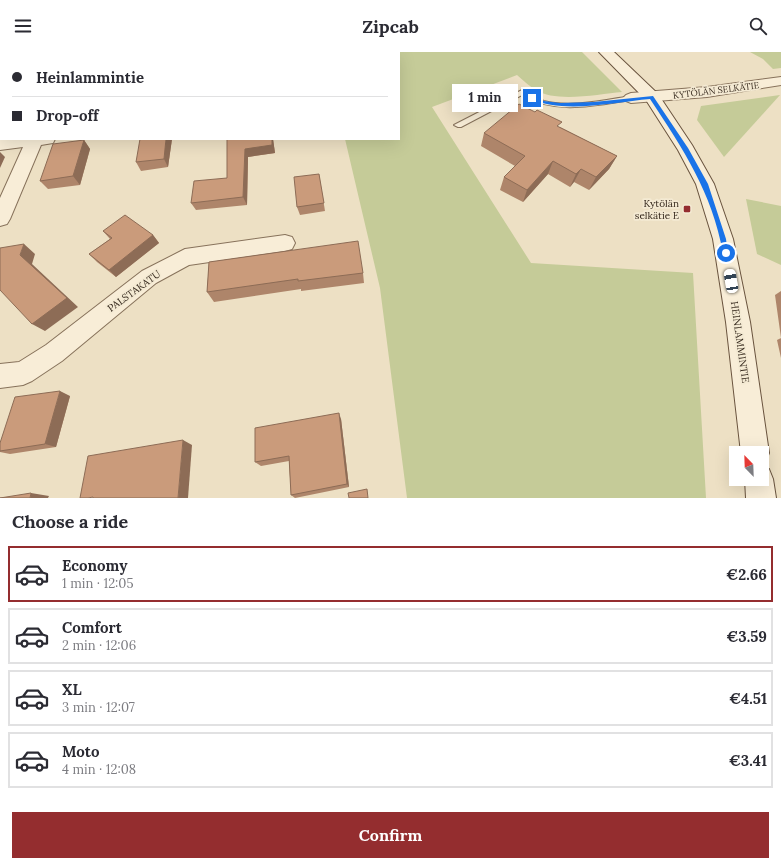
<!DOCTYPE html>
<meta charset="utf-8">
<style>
:root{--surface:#fff;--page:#f2f2f3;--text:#2b2b33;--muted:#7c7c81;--line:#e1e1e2;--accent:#942d2f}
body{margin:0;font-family:Lora,serif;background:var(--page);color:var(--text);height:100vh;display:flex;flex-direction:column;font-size:15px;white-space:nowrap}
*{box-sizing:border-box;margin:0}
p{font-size:13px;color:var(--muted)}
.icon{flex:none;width:22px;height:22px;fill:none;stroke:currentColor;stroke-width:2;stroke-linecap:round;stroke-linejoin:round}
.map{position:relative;height:446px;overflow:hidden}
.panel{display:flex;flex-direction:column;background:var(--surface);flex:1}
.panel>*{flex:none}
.banner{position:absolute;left:0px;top:0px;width:400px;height:88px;box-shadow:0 4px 16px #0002;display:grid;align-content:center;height:88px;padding:0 12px;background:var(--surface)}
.needle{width:26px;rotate:337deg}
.tools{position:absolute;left:729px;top:394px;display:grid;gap:8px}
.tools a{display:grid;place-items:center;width:40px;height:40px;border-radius:0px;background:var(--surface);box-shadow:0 4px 16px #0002;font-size:20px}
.end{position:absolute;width:18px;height:18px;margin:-9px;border:5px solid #1a73e8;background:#fff;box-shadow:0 0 0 2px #fff}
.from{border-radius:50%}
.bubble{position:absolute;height:28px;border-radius:0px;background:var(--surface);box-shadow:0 4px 16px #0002;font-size:13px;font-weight:800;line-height:28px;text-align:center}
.car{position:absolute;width:12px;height:24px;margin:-12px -6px;border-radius:5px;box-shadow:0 0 3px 1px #0007;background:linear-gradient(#fff 24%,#345 0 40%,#fff 0 76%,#345 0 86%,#fff 0)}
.banner b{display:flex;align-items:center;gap:14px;height:38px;font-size:15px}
.banner b+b{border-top:1px solid var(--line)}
.banner i{width:10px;height:10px;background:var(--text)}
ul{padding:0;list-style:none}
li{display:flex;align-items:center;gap:12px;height:56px;margin:0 8px 6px;padding:0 4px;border:2px solid var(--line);border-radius:0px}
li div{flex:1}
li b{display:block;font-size:15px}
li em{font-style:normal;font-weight:800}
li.on{border-color:var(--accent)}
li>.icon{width:36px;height:36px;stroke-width:1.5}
h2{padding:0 12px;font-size:18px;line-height:48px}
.cta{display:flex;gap:8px;margin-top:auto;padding:8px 12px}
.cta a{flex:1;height:46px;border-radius:0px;background:var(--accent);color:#fff;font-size:16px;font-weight:800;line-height:46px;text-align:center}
header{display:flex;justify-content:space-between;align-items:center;height:52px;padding:0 12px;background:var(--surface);font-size:18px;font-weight:800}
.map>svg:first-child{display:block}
.green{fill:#c5cb98}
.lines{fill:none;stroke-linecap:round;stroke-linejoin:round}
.lane-casing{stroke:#87725b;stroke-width:2}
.street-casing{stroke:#87725b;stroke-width:2}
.secondary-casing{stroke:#69533e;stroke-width:2}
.lane{fill:#f8edd7;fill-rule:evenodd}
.street{fill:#f8edd7;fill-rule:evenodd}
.secondary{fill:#f8edd7;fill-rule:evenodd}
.wall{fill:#ae856a}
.shaded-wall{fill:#8d6c56}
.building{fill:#ca9b7b;stroke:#8d6c56}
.route{fill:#1a73e8}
.poi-dot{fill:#942d2f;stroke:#f4ead3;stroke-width:1.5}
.labels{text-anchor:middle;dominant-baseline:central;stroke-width:3.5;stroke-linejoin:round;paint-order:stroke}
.far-street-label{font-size:9px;fill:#372a1e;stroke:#f4ead3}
.poi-label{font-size:10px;fill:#372a1e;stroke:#f4ead3;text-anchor:end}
.street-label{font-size:10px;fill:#372a1e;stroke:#f4ead3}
</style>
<header><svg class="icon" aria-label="menu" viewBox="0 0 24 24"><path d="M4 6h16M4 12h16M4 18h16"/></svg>Zipcab<svg class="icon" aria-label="search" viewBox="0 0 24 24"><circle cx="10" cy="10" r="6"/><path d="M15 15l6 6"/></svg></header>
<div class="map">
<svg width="781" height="446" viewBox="0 0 781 446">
<rect width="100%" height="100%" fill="#ede0c4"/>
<g class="green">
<path d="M0 0H582L622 40C599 42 556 51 536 38 529 34 523 28 517 23L432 55 531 211 693 221 706 446H407L380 236 345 87H399V1H1L0 16Z"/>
<path d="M750 0H781V16L773 17 763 7Z"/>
<path d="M780 43 724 105 697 68 701 54Z"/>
<path d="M746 147 781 154V213L757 202Z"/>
</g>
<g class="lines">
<g class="lane-casing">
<path id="lane" d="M522 38C530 40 536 46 544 49 570 56 605 48 631 44L635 46 631 48C593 54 556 63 522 43L461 75H458L454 73Z"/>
</g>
<g class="street-casing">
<g id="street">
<path d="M781 25V33L707 45 631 51 626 49 623 46 626 43 631 41 707 35Z"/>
<path d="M0 86 55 87 53 91 41 93 10 167 7 172 0 174V146L23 95 0 98Z"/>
<path d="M285 183 292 185 295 191 292 197 285 199 189 213 156 231 62 309 32 329 23 333 0 336V312L19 310 46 293 142 219 185 197Z"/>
</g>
</g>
<g class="secondary-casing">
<g id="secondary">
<path d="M599 0H614L658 42 692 93 714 132 733 187 750 270 769 401 765 411 762 412V401H741L726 270 713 187 696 132 678 98 646 48Z"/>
<path d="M762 414 769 417 773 427 776 446H746L745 427H762Z"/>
</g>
</g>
<use href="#lane" class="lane"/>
<use href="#street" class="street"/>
<use href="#secondary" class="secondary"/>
</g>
<g class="wall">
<rect x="0" y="34" width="1" height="27"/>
<path d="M560 75 617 104 609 117 589 138 574 130 570 135 548 122 523 150 500 138 504 125 515 114 481 94 484 81Z"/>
<path d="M172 87 168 115 141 119 136 110Z"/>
<path d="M227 87H273L275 101 248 105 247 153 196 158 191 151 227 126Z"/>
<path d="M84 88 90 97 80 133 48 137 40 129Z"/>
<path d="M319 122 325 159 300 163 297 155Z"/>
<path d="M103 179 153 183 159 191 116 225 97 210 89 202 110 187Z"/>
<path d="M209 210 363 221 364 231 301 239V237L214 250 207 240Z"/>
<path d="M781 239V306L777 288 781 286 775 243Z"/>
<path d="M70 344 56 395 10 402 0 400V391Z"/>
<path d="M341 367 349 435 295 446 291 443 289 409 261 414 255 410Z"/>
</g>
<g class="shaded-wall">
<path d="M166 87H172L168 115 164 107Z"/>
<path d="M272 87H273L275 101 248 105 247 153 243 145 245 97Z"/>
<path d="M84 88 90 97 80 133 73 124Z"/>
<path d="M0 100 5 105 0 116Z"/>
<path d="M617 104 609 117 589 138 596 125Z"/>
<path d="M553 109 548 122 523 150 527 138Z"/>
<path d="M581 117 574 130 570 135 576 122Z"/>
<path d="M153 183 159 191 116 225 109 218Z"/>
<path d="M24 192 35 202 32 212 78 255 45 279 32 272 20 203Z"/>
<path d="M60 339 70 344 56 395 45 392Z"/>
<path d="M339 361 341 367 349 435 347 432Z"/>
<path d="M183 388 192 393 188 446H178Z"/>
<path d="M31 441 49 444 48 446H30Z"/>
</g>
<g class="building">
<rect x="0" y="34" width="1" height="18"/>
<path d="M519 52 535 60 537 58 562 70 557 74 617 104 596 125 581 117 576 122 553 109 527 138 504 125 525 104 484 81Z"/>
<path d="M140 87H166L164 107 136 110Z"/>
<path d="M227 87H272V93L245 97 243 145 191 151 194 129 227 126Z"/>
<path d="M84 88 73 124 40 129 53 92Z"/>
<path d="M319 122 324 151 297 155 294 125Z"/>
<path d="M125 163 153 183 109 218 89 202 112 186 103 179Z"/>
<path d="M358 189 363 221 298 229V227L207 240 209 210Z"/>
<path d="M24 192 20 203 67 246 32 272 0 238V196Z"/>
<path d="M60 339 45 392 0 399V391L15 345Z"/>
<path d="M339 361 347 432 291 443 289 404 255 410V376Z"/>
<path d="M183 388 178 446H93V445L88 446H80L88 404Z"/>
<path d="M367 437 368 446H349L348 441Z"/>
<path d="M31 441 30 446H0Z"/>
</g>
<path class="route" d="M532 44 544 49 560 51 594 50 653 44 688 96 708 132 726 187 728 203 726 204 723 201C712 140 683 97 650 47 615 50 564 62 531 47Z"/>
<rect class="poi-dot" x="683" y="153" width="8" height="8" rx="2"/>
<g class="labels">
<g class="far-street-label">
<text transform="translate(716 38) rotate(-7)">KYTÖLÄN SELKÄTIE</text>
</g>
<g class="poi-label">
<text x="679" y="151">Kytölän<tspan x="679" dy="12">selkätie E</tspan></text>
</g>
<g class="street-label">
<text transform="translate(134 239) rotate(-36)">PALSTAKATU</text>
<text transform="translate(740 290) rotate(82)">HEINLAMMINTIE</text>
</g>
</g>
</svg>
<div class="tools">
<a><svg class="needle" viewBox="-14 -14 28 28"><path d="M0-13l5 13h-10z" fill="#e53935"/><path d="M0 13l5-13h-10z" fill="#7c7c81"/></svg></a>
</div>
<i class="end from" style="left:726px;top:201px"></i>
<i class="end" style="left:532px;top:46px"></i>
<div class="bubble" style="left:452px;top:32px;width:66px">1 min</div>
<i class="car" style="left:731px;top:229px;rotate:350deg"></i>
<div class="banner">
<b><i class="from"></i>Heinlammintie</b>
<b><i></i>Drop-off</b>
</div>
</div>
<section class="panel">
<h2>Choose a ride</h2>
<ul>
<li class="on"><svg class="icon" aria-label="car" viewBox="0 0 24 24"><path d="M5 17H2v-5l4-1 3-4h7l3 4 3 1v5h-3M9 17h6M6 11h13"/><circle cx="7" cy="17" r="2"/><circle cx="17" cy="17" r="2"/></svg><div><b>Economy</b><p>1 min · 12:05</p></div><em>€2.66</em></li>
<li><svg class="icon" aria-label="car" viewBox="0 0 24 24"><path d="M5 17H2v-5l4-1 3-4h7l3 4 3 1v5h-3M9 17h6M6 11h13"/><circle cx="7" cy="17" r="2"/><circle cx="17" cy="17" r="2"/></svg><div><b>Comfort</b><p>2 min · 12:06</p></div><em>€3.59</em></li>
<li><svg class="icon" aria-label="car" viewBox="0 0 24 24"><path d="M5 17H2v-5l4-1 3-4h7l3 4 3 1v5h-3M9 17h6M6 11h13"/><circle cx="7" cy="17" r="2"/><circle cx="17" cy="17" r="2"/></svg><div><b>XL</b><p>3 min · 12:07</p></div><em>€4.51</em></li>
<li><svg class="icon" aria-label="car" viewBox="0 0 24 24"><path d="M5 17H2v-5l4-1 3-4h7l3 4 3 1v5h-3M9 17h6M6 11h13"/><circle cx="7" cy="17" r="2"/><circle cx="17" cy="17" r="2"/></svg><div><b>Moto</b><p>4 min · 12:08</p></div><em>€3.41</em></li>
</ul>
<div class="cta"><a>Confirm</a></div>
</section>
